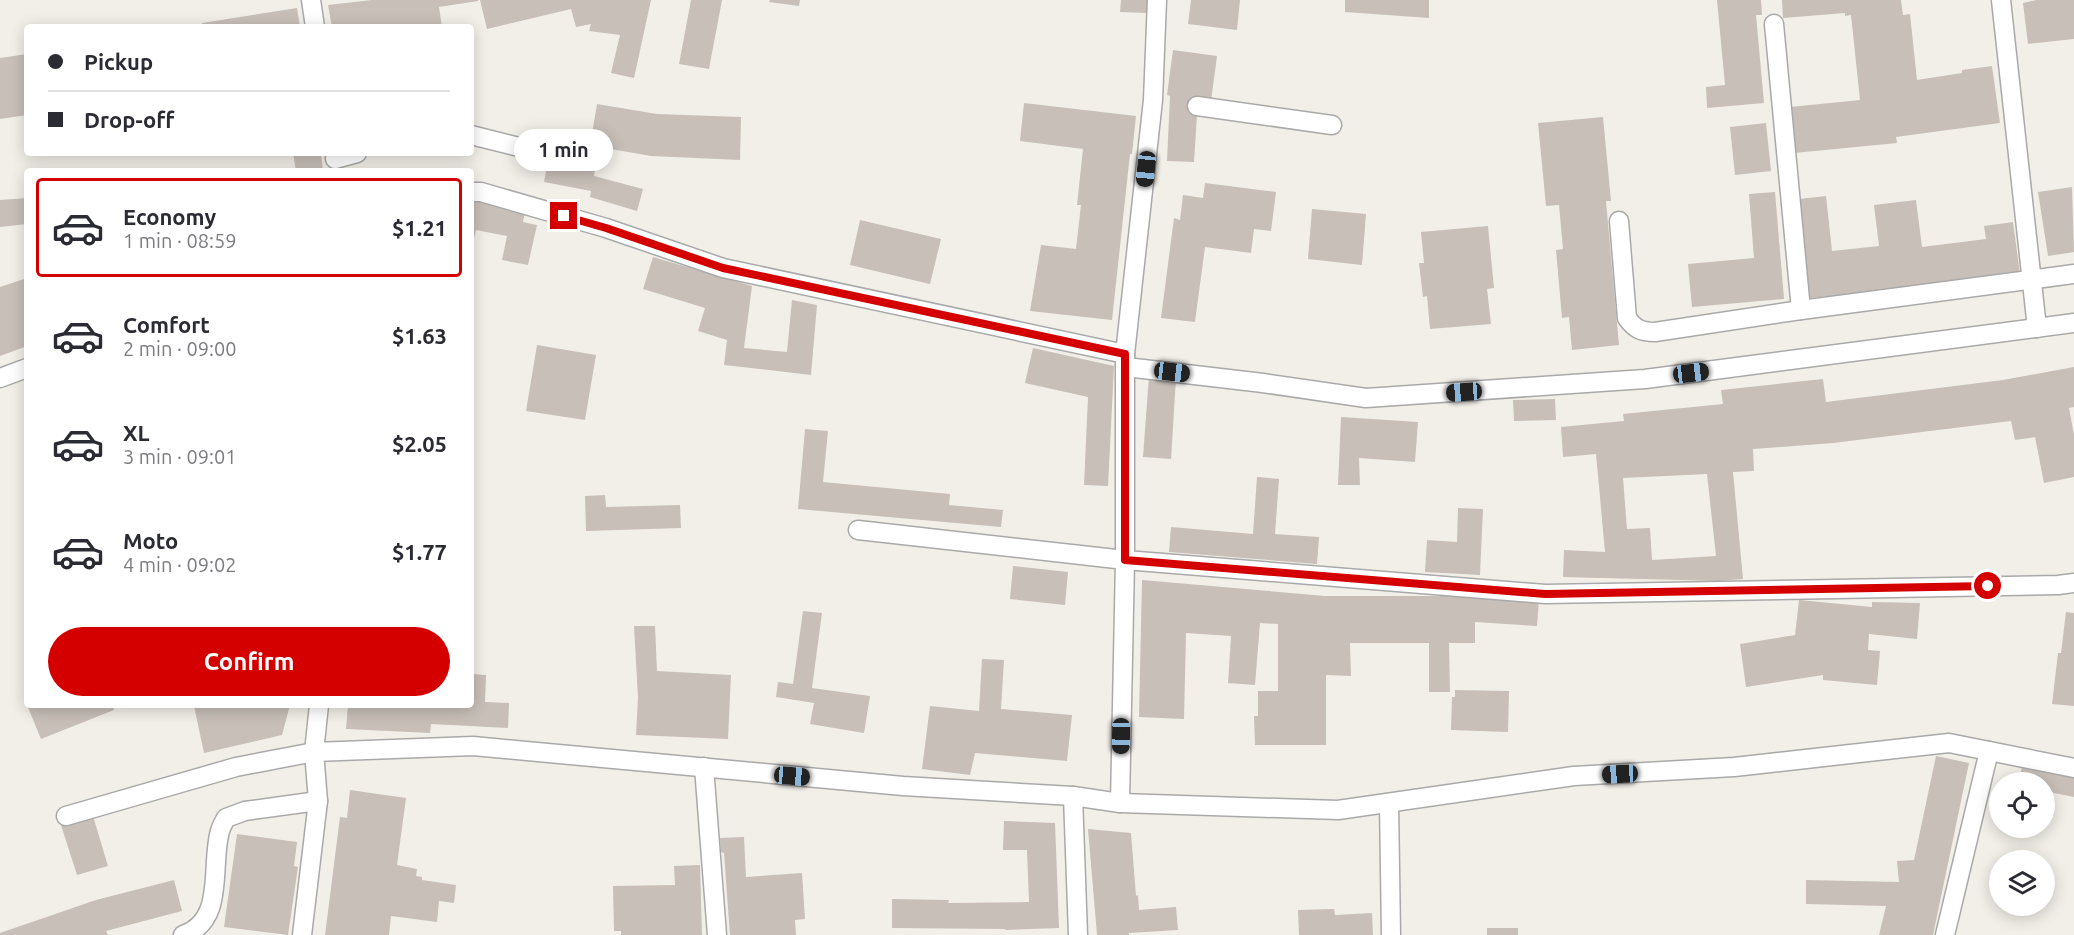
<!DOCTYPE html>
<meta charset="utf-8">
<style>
:root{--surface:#fff;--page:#f2f2f3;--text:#2b2b33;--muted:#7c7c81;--line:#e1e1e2;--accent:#d40000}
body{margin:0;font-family:Ubuntu,sans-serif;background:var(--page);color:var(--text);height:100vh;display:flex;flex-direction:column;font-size:22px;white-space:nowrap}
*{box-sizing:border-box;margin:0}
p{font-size:20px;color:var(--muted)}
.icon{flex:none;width:33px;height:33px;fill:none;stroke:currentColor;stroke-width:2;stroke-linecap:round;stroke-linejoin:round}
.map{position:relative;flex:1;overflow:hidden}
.panel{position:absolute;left:24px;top:168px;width:450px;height:540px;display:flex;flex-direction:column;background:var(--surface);border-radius:6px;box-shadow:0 3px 15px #0003}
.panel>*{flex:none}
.guide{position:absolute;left:24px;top:24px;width:450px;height:132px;border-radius:6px;box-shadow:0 3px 15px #0003;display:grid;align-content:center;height:132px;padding:0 24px;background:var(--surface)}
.tools{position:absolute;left:1989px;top:772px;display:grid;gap:12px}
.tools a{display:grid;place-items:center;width:66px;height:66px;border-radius:50%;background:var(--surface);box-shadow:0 3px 15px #0003;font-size:30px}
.end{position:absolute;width:27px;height:27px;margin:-14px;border:8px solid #d40000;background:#fff;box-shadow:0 0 0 3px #fff}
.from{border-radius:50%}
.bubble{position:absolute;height:42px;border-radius:21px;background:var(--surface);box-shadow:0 3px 15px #0003;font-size:20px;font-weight:700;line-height:42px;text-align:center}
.car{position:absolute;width:18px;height:36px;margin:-18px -9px;border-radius:8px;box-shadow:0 0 4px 2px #0007;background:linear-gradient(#222 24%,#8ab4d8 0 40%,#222 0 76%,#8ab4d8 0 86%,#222 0)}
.guide b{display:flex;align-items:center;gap:21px;height:57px;font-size:22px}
.guide b+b{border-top:2px solid var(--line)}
.guide i{width:15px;height:15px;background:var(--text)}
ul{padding:10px 0 0;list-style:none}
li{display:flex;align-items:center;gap:18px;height:99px;margin:0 12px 9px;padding:0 12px;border:3px solid transparent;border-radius:6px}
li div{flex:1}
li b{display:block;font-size:22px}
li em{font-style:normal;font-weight:700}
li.on{border-color:var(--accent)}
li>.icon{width:54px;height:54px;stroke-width:1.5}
.cta{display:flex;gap:12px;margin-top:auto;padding:12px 24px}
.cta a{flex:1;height:69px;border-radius:36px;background:var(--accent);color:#fff;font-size:24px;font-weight:700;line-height:69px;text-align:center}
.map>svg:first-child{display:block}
.building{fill:#c7bfb8;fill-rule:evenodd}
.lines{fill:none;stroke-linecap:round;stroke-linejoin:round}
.lane-casing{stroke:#a9a9a9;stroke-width:21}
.lane{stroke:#fff;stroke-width:18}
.route{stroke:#d40000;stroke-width:8}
</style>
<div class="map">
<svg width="2074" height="935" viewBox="0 0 2074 935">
<rect width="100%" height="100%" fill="#f2efe9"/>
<g class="building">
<path d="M372 0H478V1L439 7 442 27H332L328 5Z"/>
<path d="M480 0H651L634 78 611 73 620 35 589 31 591 24 576 27 571 9 487 29Z"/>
<path d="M691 0H722L709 69 679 64Z"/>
<path d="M770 0H800L799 6 769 2Z"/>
<path d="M1121 0H1148L1147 13 1120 12Z"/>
<path d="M1191 0H1240L1237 30 1188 24Z"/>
<path d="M1345 0H1429V18L1345 12Z"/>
<path d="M1717 0H1761L1762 15H1756L1764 103 1707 108 1706 87 1725 85Z"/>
<path d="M1782 0H1901L1903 15 1910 14 1917 80 1962 73V70L1992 66 2000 123 1896 137 1897 143 1794 153 1790 107 1860 100 1851 15 1845 16V13L1783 18Z"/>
<path d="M2036 0H2074V39L2028 44 2023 3Z"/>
<path d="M297 8 300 27H203L202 23Z"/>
<path d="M1173 50 1217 56 1211 101 1198 99 1194 162 1167 161 1170 96 1167 95Z"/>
<path d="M27 54V115L0 119V58Z"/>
<path d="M1024 103 1136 116 1132 154H1130L1112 320 1030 311 1041 245 1076 249 1081 205H1077L1083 149 1020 141Z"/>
<path d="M597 104 657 114 741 117 740 160 651 156 599 147 594 176 643 189 637 211 590 197 591 191 544 182 552 139 590 146Z"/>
<path d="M1603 117 1611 201H1606L1619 345 1572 350 1569 317 1562 318 1556 250 1563 249 1559 205 1546 206 1538 123Z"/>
<path d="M1766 123 1771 171 1735 175 1730 127Z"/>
<path d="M293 153H321L323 171H296Z"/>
<path d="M1205 183 1276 192 1271 231 1254 229 1251 253 1205 247 1195 322 1161 318 1174 218 1180 220 1183 195 1203 198Z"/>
<path d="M2072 187 2074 252 2048 256 2038 192Z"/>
<path d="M1775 192 1784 299 1692 307 1688 264 1754 258 1749 194Z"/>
<path d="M1826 196 1832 251 1879 246 1874 205 1916 200 1922 247 1986 239 1984 226 2013 222 2020 274 1909 288 1810 298 1799 199Z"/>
<path d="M27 198V224L0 227V200Z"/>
<path d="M471 200 525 212 523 222 537 225 528 265 502 260 507 236 476 230 471 251Z"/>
<path d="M1312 209 1366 214 1362 265 1308 259Z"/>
<path d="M860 220 941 239 930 284 850 265Z"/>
<path d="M1488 226 1494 288 1487 289 1491 324 1430 329 1427 296 1423 297 1419 263H1424L1421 232Z"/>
<path d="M653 257 752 286 744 348 787 352 792 300 817 305 811 375 724 365 727 340 698 331 705 308 643 289Z"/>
<path d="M27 278V346L0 356V287Z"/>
<path d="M537 345 596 355 585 420 526 411Z"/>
<path d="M1033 348 1114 366 1108 486 1084 485 1088 397 1025 383Z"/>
<path d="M2074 367V407L2069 408 2074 435V477L2044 483 2035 437 2015 440 2011 421 1833 443 1753 449 1754 471 1733 472 1743 579 1718 581 1563 577 1564 550 1605 552 1596 454 1563 457 1561 427 1624 421 1623 414 1723 404 1721 390 1823 379 1826 402 2003 380ZM1707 474 1716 556 1652 560 1650 528 1627 529 1623 478Z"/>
<path d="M1149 376 1176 378 1171 459 1143 457Z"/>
<path d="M1555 399 1556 420 1514 421 1513 400Z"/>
<path d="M1341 417 1418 422 1415 462 1359 458 1360 485H1338Z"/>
<path d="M805 429 828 431 823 482 950 494 949 505 1003 510 1001 527 798 509Z"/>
<path d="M1257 477 1279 479 1275 534 1319 537 1317 564 1169 552 1171 527 1253 534Z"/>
<path d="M605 495 606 507 680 505 681 528 586 531 585 496Z"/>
<path d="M1458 508 1483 509 1480 575 1425 572 1427 540 1457 542Z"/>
<path d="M1013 566 1068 572 1065 605 1010 599Z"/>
<path d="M1142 580 1325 596H1449L1539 600 1537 626 1475 622V643H1449L1450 692H1429V643H1350L1351 676 1326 675V745H1255L1254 716H1258V691H1278V624L1260 623 1255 685 1228 683 1231 636 1186 633 1184 719 1139 717Z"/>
<path d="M1799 600 1872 607V602L1920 603 1917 639 1869 634 1868 650 1880 651 1877 685 1823 680V675L1746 687 1740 644 1795 635Z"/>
<path d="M803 611 822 613 812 688 870 696 864 733 810 724 814 703 776 697 778 682 793 684Z"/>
<path d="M2066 612 2074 613V706L2052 704 2058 653H2061Z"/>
<path d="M634 626H655L657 671 731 675 728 739 636 735 638 698Z"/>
<path d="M982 659 1004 660 1001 709 1072 715 1067 761 975 753 970 775 922 769 930 706 979 711Z"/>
<path d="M471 674 486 675 485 702 509 703 508 728 431 724 430 733 346 729 348 705H471Z"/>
<path d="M1455 690 1509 691 1508 732 1451 730 1452 697H1455Z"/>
<path d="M27 705H113L114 710 41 739Z"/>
<path d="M196 705H290L282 735 204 753 194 706Z"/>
<path d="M1936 756 1969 763 1933 935H1879L1886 906 1806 904V880L1899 882 1897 861 1914 860Z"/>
<path d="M2023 761 2074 772V797L2044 791V783H2019Z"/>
<path d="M350 790 406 798 397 865 417 869 416 876 422 877V880L456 885 454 903 439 901 437 922 391 916 389 935H325L340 817 347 818Z"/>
<path d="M93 816 108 866 77 875 61 825Z"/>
<path d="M1004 821 1055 823 1059 928 1005 930 1006 929 892 928V899L949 900 948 903 1029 902 1027 850H1003Z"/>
<path d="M1088 829 1131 833 1136 896 1138 895 1139 910 1176 907 1178 930 1129 933V935H1097Z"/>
<path d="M237 834 297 842 294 866 298 867 288 935 224 927Z"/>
<path d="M744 837 746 877 802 873 805 919 795 920 796 935H730L724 853 721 852 720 838Z"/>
<path d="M700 865 702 935H621V931H614L613 886 675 885 674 866Z"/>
<path d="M174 880 182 911 106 931 108 935H0V933L96 900Z"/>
<path d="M1334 909 1335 915 1372 913 1373 935H1299L1298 910Z"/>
<rect x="1487" y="928" width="31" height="7"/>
</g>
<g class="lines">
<g class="lane-casing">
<g id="lane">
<path d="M311 0 315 27"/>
<path d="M2001 0 2037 328"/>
<path d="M1774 24 1801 310"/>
<path d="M1197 106 1332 125"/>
<path d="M471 135 527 149"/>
<path d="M335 159 357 153"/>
<path d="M471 192H481L606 228 723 268 1125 354V560L1545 594 2058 585 2074 583"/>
<path d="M1619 221 1627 318C1635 329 1641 332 1655 332L1801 310 2074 274"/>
<path d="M1125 354 1153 100 1157 0"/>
<path d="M1126 367 1263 383 1366 398 1645 379 2074 323"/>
<path d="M0 378 27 368"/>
<path d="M858 530 1125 560 1120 803"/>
<path d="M704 767 717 935"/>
<path d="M1073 796 1078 935"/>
<path d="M1389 803 1391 935"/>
<path d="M66 816 236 767 314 752 473 746 903 786 1073 796 1120 803 1338 810 1574 776 1734 767 1949 743 2074 768"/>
<path d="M183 935C226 921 210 865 220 831 221 827 224 822 226 818L245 811 318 801"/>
<path d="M302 935 318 801 314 752 319 705"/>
<path d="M1945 935 1989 751"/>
</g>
</g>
<use href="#lane" class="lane"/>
</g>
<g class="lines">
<path class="route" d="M564 216 606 228 723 268 1125 354V560L1545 594 1988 586"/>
</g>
</svg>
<div class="tools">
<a><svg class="icon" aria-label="locate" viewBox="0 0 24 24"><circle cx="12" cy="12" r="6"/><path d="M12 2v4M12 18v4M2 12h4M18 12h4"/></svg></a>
<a><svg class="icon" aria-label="layers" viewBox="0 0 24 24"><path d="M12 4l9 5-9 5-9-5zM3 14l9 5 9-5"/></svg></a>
</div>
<i class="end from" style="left:1988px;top:586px"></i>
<i class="end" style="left:564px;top:216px"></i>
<div class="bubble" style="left:514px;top:129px;width:99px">1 min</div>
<i class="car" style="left:1146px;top:169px;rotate:186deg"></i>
<i class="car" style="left:1172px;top:372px;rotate:97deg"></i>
<i class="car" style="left:1691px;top:373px;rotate:83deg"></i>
<i class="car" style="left:1464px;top:392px;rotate:266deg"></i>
<i class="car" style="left:1121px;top:736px;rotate:181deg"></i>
<i class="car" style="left:1620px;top:774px;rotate:267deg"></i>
<i class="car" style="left:792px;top:776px;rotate:95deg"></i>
<div class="guide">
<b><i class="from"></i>Pickup</b>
<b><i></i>Drop-off</b>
</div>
<section class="panel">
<ul>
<li class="on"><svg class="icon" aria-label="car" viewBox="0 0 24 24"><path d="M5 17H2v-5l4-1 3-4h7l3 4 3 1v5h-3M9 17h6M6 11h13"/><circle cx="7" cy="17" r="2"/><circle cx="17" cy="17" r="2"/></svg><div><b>Economy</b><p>1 min · 08:59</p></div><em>$1.21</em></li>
<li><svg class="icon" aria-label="car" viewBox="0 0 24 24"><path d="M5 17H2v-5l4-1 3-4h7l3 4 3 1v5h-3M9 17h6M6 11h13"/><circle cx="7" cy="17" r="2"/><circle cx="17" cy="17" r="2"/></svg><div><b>Comfort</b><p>2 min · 09:00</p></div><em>$1.63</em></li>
<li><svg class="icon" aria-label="car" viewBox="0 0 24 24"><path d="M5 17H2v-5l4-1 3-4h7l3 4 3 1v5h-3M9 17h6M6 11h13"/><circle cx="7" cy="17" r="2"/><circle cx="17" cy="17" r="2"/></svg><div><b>XL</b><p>3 min · 09:01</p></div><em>$2.05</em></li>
<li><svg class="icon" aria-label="car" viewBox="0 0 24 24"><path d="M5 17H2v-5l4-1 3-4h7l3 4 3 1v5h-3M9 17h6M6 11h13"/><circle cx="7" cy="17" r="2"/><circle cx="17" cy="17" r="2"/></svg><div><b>Moto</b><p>4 min · 09:02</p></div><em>$1.77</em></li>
</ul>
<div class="cta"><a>Confirm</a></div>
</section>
</div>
